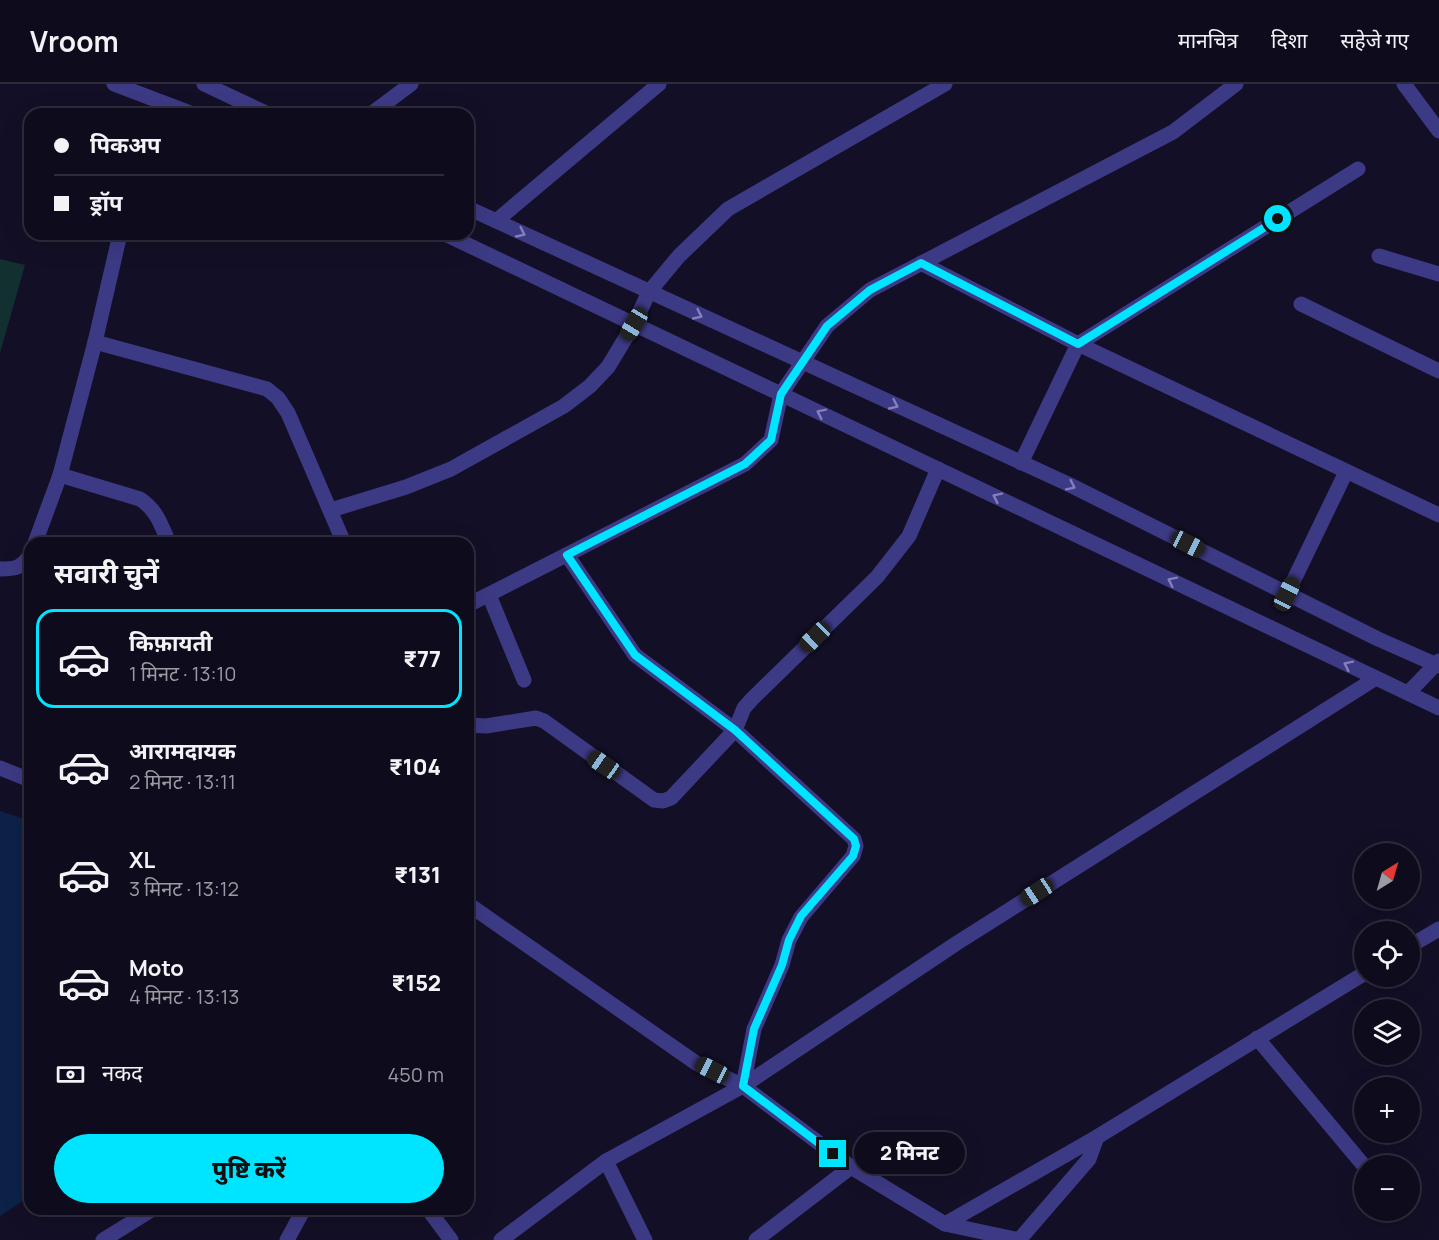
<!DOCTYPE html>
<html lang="hi">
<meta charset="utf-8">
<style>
:root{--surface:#0e0b1c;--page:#171425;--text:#f1f3f6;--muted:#9b9ba3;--line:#2e2b3b;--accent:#00e5ff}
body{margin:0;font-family:Manrope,"Noto Sans Devanagari",sans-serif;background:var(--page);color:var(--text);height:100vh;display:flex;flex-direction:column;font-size:22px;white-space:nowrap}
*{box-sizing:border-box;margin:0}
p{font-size:20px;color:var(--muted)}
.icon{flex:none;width:33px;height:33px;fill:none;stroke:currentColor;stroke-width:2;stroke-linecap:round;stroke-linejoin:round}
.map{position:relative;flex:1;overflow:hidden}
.sheet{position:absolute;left:24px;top:453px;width:450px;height:678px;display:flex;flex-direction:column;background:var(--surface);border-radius:18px;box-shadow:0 6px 24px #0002,0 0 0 2px var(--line)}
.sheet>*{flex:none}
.guide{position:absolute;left:24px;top:24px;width:450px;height:132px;border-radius:18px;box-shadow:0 6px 24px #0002,0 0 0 2px var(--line);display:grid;align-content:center;height:132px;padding:0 30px;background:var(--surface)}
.needle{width:39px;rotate:37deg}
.fabs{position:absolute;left:1354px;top:759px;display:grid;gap:12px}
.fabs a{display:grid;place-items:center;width:66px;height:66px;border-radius:50%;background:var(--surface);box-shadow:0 6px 24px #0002,0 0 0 2px var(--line);font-size:30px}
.end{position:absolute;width:27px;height:27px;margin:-14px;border:8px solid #00e5ff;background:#111;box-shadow:0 0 0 3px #111}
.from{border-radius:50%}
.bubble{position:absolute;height:42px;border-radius:21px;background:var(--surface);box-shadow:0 6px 24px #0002,0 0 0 2px var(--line);font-size:20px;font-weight:800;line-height:42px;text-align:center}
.car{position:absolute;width:18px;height:36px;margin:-18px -9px;border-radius:8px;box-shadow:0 0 4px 2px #0007;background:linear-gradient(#222 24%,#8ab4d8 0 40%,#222 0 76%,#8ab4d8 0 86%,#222 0)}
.guide b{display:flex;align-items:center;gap:21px;height:57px;font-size:22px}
.guide b+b{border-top:2px solid var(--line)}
.guide i{width:15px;height:15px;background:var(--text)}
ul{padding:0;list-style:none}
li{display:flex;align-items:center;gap:18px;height:99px;margin:0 12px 9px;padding:0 18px;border:3px solid transparent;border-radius:18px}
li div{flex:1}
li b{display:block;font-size:22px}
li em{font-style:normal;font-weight:800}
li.current{border-color:var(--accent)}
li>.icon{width:54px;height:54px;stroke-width:1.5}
h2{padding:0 30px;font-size:27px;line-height:72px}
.pay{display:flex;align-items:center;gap:15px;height:66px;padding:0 30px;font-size:22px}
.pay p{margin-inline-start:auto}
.primary-button{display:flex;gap:12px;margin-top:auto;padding:12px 30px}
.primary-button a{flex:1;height:69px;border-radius:36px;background:var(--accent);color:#111;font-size:24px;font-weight:800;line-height:69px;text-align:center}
header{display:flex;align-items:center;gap:36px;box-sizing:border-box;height:84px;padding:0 30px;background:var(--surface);border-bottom:2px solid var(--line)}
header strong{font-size:28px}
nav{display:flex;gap:33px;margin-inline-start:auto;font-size:21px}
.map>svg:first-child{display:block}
.green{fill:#12302f}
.water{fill:#0c2248}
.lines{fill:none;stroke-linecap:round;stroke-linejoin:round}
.minor{stroke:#3d3a85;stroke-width:15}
.oneway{stroke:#837fbc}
.route{stroke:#00e5ff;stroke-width:8}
</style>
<header>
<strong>Vroom</strong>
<nav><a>मानचित्र</a><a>दिशा</a><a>सहेजे गए</a></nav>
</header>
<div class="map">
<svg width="1439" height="1156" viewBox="0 0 1439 1156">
<rect width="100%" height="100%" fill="#130f26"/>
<path class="green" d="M0 175 25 181 0 269Z"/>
<path class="water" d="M0 727 30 737V1112L0 1132Z"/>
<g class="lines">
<g class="minor">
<path d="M114 0 193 30"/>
<path d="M204 0 268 30"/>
<path d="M1404 0 1439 47"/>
<path d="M371 30 411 0"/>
<path d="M468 124 1068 400 1378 555 1439 582"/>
<path d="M496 137 659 0"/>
<path d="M445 150 1439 624"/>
<path d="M1379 172 1439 190"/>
<path d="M921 179 1078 260 1439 431"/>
<path d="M1301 220 1439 287"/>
<path d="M95 258 267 305 278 314 288 329 344 459"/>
<path d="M1021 379 1078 260 1358 85"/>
<path d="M60 391 140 415C157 426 161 441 169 459"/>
<path d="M331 426 406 403 451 385 564 322 590 302 608 283 634 240 649 208 679 172 728 125 945 0"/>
<path d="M35 459 60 391 95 258 120 150"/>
<path d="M567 471 635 571 735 646 854 755 856 762 853 772 801 833 789 856 782 881 754 945 743 1002"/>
<path d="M0 485C15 485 22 484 30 471"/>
<path d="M1287 510 1346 388"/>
<path d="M489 511 524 596"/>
<path d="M468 521 745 380 771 356 781 310 827 242 870 206 1173 48 1236 0"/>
<path d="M1408 609 1439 577"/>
<path d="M468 641 486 642 536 634 544 637 654 716 663 717 671 714 735 646 744 624 753 614 877 493 909 452 938 385"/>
<path d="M0 684 30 696"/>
<path d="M468 820 696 979 743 1002 851 1083 945 1140 1020 1156"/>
<path d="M1410 862 1439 845"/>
<path d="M1257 954 1365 1083"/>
<path d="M606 1077 645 1156"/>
<path d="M428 1125 451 1156"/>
<path d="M945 1140 1097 1053 1365 889"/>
<path d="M103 1156 153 1125"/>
<path d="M287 1156 304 1125"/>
<path d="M501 1156 606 1077 743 1002 957 859 1376 594"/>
<path d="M756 1156 851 1083"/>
<path d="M1019 1156 1089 1075 1097 1053"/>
</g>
</g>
<defs><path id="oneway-chevron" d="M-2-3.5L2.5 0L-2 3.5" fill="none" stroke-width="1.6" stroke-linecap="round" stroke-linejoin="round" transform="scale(1.5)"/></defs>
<g class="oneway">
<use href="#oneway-chevron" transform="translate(521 149) rotate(25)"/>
<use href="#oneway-chevron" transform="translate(698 231) rotate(25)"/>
<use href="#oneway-chevron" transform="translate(894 321) rotate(25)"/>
<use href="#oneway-chevron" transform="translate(821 329) rotate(-154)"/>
<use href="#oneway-chevron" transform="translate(1071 402) rotate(26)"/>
<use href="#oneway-chevron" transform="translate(997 413) rotate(-154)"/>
<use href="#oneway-chevron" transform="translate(1172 497) rotate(-154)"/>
<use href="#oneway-chevron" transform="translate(1348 581) rotate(-154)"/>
</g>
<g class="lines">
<path class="route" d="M833 1070 743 1002 754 945 782 881 789 856 801 832 853 772 856 762 854 755 735 646 635 571 567 471 745 380 771 356 781 310 827 242 870 206 921 179 1078 260 1278 135"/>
</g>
</svg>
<div class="fabs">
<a><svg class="needle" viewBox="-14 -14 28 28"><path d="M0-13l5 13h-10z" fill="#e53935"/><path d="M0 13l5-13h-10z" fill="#9b9ba3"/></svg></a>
<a><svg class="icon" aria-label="locate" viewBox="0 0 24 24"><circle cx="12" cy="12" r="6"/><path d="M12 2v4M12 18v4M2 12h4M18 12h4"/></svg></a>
<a><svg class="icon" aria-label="layers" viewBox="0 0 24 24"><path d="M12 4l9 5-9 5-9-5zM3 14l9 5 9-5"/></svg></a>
<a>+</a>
<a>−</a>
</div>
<i class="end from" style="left:1278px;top:135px"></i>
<i class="end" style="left:833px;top:1070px"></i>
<div class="bubble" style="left:854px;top:1048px;width:111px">2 मिनट</div>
<i class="car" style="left:634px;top:240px;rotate:211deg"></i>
<i class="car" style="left:1188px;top:460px;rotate:117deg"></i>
<i class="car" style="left:1287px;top:510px;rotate:26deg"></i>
<i class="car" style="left:815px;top:553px;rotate:226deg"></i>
<i class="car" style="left:604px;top:681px;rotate:305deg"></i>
<i class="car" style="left:1037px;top:808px;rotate:237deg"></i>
<i class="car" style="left:712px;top:986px;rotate:297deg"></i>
<div class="guide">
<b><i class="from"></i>पिकअप</b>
<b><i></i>ड्रॉप</b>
</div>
<section class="sheet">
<h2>सवारी चुनें</h2>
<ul>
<li class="current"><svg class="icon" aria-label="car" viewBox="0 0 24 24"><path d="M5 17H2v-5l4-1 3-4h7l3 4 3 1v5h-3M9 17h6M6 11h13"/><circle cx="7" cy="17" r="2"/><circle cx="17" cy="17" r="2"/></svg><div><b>किफ़ायती</b><p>1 मिनट · 13:10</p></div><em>₹77</em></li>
<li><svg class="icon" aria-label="car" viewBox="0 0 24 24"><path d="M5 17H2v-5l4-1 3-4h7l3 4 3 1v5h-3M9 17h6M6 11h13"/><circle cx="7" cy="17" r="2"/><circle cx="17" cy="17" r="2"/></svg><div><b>आरामदायक</b><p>2 मिनट · 13:11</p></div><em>₹104</em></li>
<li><svg class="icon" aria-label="car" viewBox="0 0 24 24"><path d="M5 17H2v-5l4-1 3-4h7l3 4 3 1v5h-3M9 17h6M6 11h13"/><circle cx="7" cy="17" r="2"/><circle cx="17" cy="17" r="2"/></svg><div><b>XL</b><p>3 मिनट · 13:12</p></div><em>₹131</em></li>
<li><svg class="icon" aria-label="car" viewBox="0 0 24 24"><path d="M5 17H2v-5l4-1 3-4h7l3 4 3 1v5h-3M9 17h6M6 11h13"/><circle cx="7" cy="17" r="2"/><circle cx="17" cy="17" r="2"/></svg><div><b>Moto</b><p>4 मिनट · 13:13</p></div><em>₹152</em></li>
</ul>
<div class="pay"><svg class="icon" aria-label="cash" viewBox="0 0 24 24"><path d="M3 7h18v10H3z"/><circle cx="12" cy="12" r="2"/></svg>नकद<p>450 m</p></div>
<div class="primary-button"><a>पुष्टि करें</a></div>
</section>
</div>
